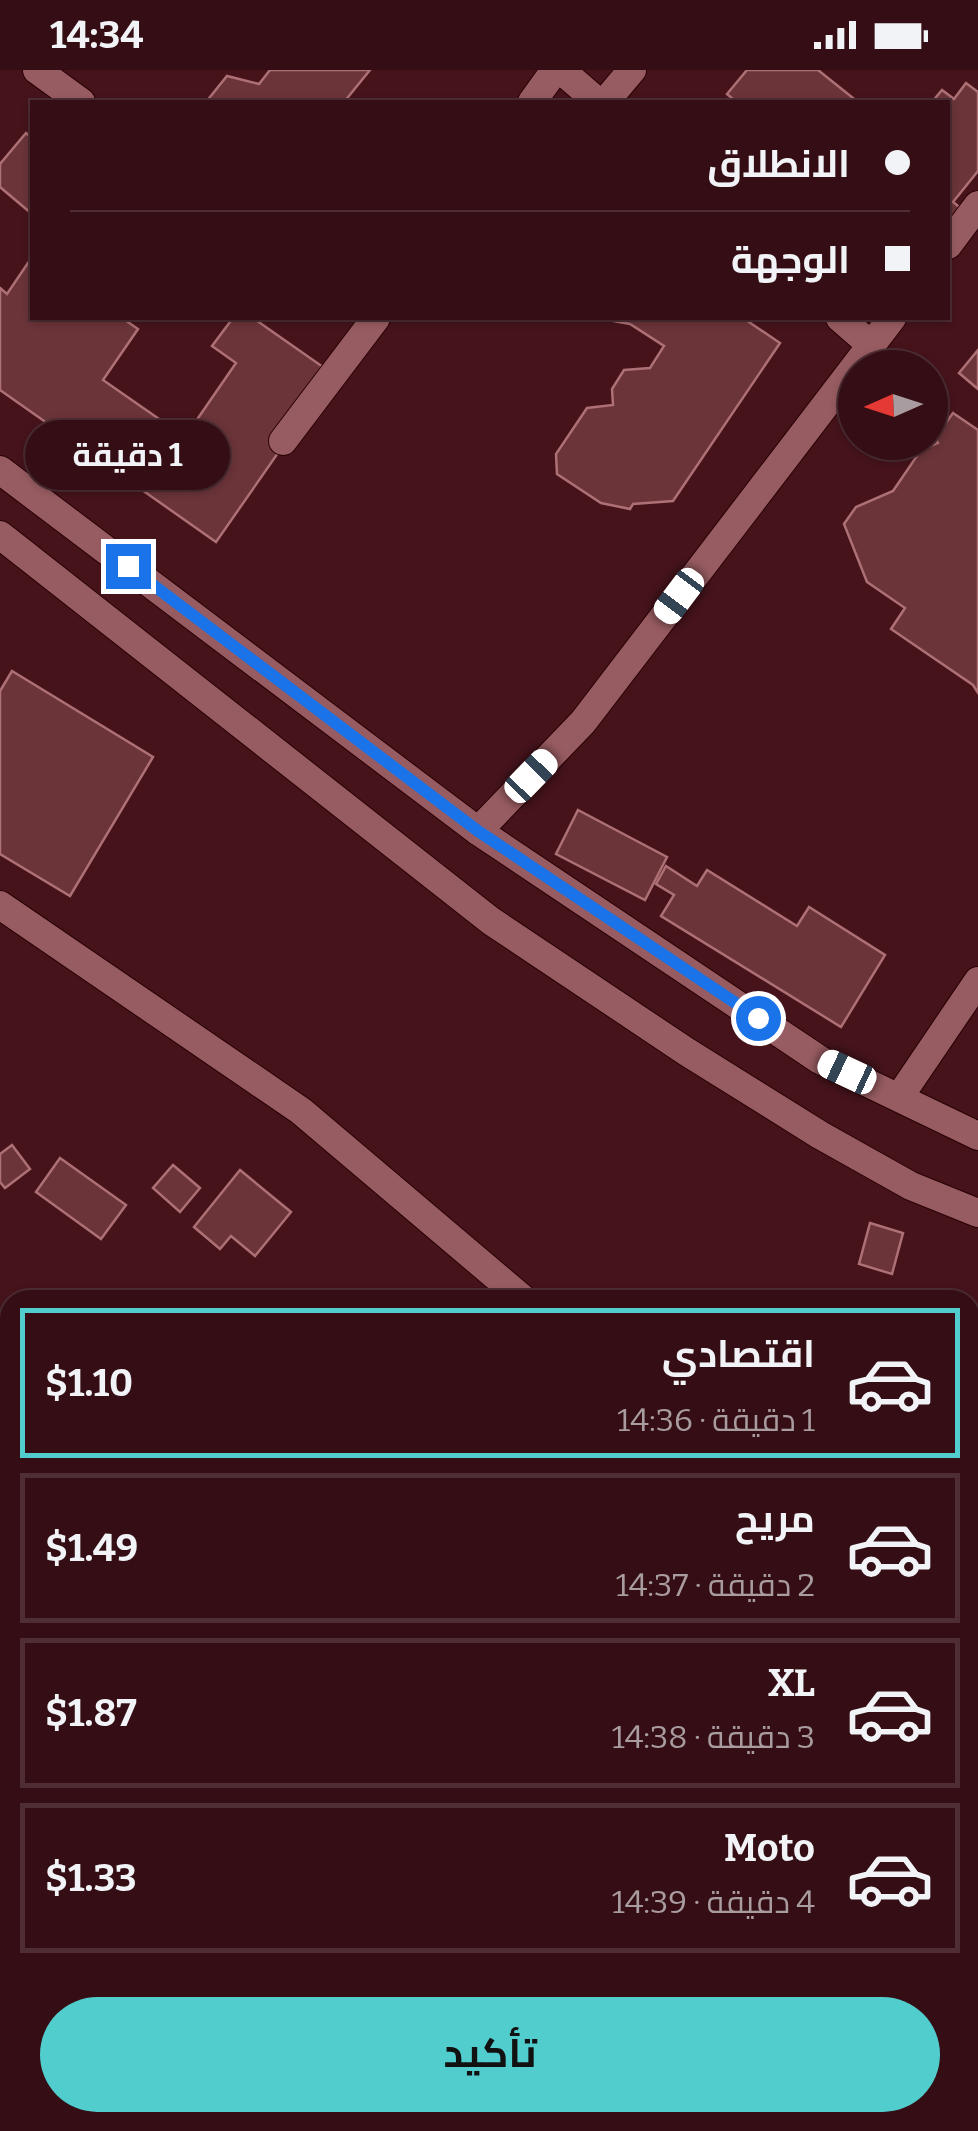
<!DOCTYPE html>
<html lang="ar">
<meta charset="utf-8">
<style>
:root{--surface:#340e14;--page:#3c171d;--text:#f1f3f6;--muted:#a99ca0;--line:#4e2e34;--accent:#52cdcd}
body{margin:0;font-family:Bitter,Cairo,serif;background:var(--page);color:var(--text);direction:rtl;height:100vh;display:flex;flex-direction:column;font-size:38px;white-space:nowrap}
*{box-sizing:border-box;margin:0}
p{font-size:32px;color:var(--muted)}
.icon{flex:none;width:55px;height:55px;fill:none;stroke:currentColor;stroke-width:2;stroke-linecap:round;stroke-linejoin:round}
.map{position:relative;flex:1;overflow:hidden;direction:ltr}
.sheet{position:absolute;left:0px;top:1220px;width:980px;height:842px;display:flex;flex-direction:column;background:var(--surface);border-radius:30px 30px 0 0;box-shadow:0 2px 8px #0004,0 0 0 2px var(--line);direction:rtl}
.sheet>*{flex:none}
.top-card{position:absolute;left:30px;top:30px;width:920px;height:220px;border-radius:0px;box-shadow:0 2px 8px #0004,0 0 0 2px var(--line);direction:rtl;display:grid;align-content:center;height:220px;padding:0 40px;background:var(--surface)}
.needle{width:65px;rotate:267deg}
.tools{position:absolute;left:838px;top:280px;display:grid;gap:20px}
.tools a{display:grid;place-items:center;width:110px;height:110px;border-radius:50%;background:var(--surface);box-shadow:0 2px 8px #0004,0 0 0 2px var(--line);font-size:50px}
.end{position:absolute;width:45px;height:45px;margin:-22px;border:12px solid #1a73e8;background:#fff;box-shadow:0 0 0 5px #fff}
.from{border-radius:50%}
.bubble{position:absolute;height:70px;border-radius:35px;background:var(--surface);box-shadow:0 2px 8px #0004,0 0 0 2px var(--line);font-size:32px;font-weight:700;line-height:70px;text-align:center;direction:rtl}
.car{position:absolute;width:30px;height:60px;margin:-30px -15px;border-radius:12px;box-shadow:0 0 8px 2px #0007;background:linear-gradient(#fff 24%,#345 0 40%,#fff 0 76%,#345 0 86%,#fff 0)}
.top-card b{display:flex;align-items:center;gap:35px;height:95px;font-size:38px}
.top-card b+b{border-top:2px solid var(--line)}
.top-card i{width:25px;height:25px;background:var(--text)}
ul{padding:18px 0 0;list-style:none}
li{display:flex;align-items:center;gap:30px;height:150px;margin:0 20px 15px;padding:0 20px;border:5px solid var(--line);border-radius:0px}
li div{flex:1}
li b{display:block;font-size:38px}
li em{font-style:normal;font-weight:700}
li.active{border-color:var(--accent)}
li>.icon{width:90px;height:90px;stroke-width:1.5}
.action{display:flex;gap:20px;margin-top:auto;padding:20px 40px}
.action a{flex:1;height:115px;border-radius:60px;background:var(--accent);color:#111;font-size:40px;font-weight:700;line-height:115px;text-align:center}
.status{display:flex;justify-content:space-between;align-items:center;height:70px;padding:0 50px;background:var(--surface);direction:ltr}
.status svg{height:28px;fill:currentColor}
.map>svg:first-child{display:block}
.built{fill:#541a23}
.building{fill:#6a3439;stroke:#ad7074;stroke-width:2.5}
.lines{fill:none;stroke-linecap:round;stroke-linejoin:round}
.minor-casing{stroke:#290005;stroke-width:30}
.minor{stroke:#975c61;stroke-width:28}
.route{stroke:#1a73e8;stroke-width:12}
</style>
<div class="status"><b>14:34</b><svg viewBox="0 0 49 12"><path d="M0 12V9h3v3zM5 12V6h3v6zM10 12V3h3v9zM15 12V0h3v12zM26 1h20v11H26zM47 4h2v5h-2z"/></svg></div>
<div class="map">
<svg width="978" height="2061" viewBox="0 0 978 2061">
<rect width="100%" height="100%" fill="#46131b"/>
<path class="built" d="M809 2053 821 2061H548L545 2053Z"/>
<g class="building">
<path d="M270 0H370L344 32H206L227 6 259 14Z"/>
<path d="M747 0H818L858 32H732L734 30 727 24Z"/>
<path d="M966 13 978 22V101L953 132 962 139 948 157V32H932L942 20 954 29Z"/>
<path d="M26 63 32 68V144L0 117V94Z"/>
<path d="M32 187V248H122L138 259 103 310 185 367 236 293 212 276 233 248H253L333 304 216 472 0 320V218L7 224Z"/>
<path d="M597 248H743L780 273 673 431 633 434 630 439 601 433 557 404 556 384 587 338 613 335 612 319 624 300 650 298 664 276 630 254Z"/>
<path d="M978 280V319L959 303Z"/>
<path d="M953 343 978 360V623L973 615 891 559 905 538 867 512 844 454 856 437 893 421 921 380 938 373 935 368Z"/>
<path d="M12 601 153 687 70 826 0 784V621Z"/>
<path d="M578 740 667 787 645 830 556 784Z"/>
<path d="M666 796 697 816 707 800 797 856 809 837 885 885 841 957 661 846 674 825 656 814Z"/>
<path d="M12 1075 30 1099 5 1118 0 1112V1084Z"/>
<path d="M60 1088 126 1135 101 1169 36 1122Z"/>
<path d="M173 1095 200 1118 180 1142 153 1118Z"/>
<path d="M240 1100 291 1142 255 1186 231 1166 220 1179 194 1157Z"/>
<path d="M870 1153 903 1163 892 1204 859 1194Z"/>
<path d="M970 1724 978 1728V1779L970 1794Z"/>
</g>
<g class="lines">
<g class="minor-casing">
<g id="minor">
<path d="M37 0 81 32"/>
<path d="M561 0 598 32"/>
<path d="M532 32 555 0"/>
<path d="M605 32 632 0"/>
<path d="M948 175 978 135"/>
<path d="M840 248 871 275"/>
<path d="M283 371 376 248"/>
<path d="M0 400 478 761 820 990 978 1066"/>
<path d="M0 465 491 851 687 982 820 1065 911 1116 978 1143"/>
<path d="M478 761 583 652 892 248"/>
<path d="M0 835 301 1041 524 1230"/>
<path d="M900 1026 978 911"/>
<path d="M970 1319H978"/>
<path d="M0 1510 10 1512"/>
<path d="M509 2052 511 2061"/>
</g>
</g>
<use href="#minor" class="minor"/>
</g>
<g class="lines">
<path class="route" d="M128 496 478 761 758 948"/>
</g>
</svg>
<div class="tools">
<a><svg class="needle" viewBox="-14 -14 28 28"><path d="M0-13l5 13h-10z" fill="#e53935"/><path d="M0 13l5-13h-10z" fill="#a99ca0"/></svg></a>
</div>
<i class="end from" style="left:758px;top:948px"></i>
<i class="end" style="left:128px;top:496px"></i>
<div class="bubble" style="left:25px;top:350px;width:205px">1 دقيقة</div>
<i class="car" style="left:679px;top:526px;rotate:217deg"></i>
<i class="car" style="left:531px;top:706px;rotate:44deg"></i>
<i class="car" style="left:847px;top:1002px;rotate:295deg"></i>
<div class="top-card">
<b><i class="from"></i>الانطلاق</b>
<b><i></i>الوجهة</b>
</div>
<section class="sheet">
<ul>
<li class="active"><svg class="icon" aria-label="car" viewBox="0 0 24 24"><path d="M5 17H2v-5l4-1 3-4h7l3 4 3 1v5h-3M9 17h6M6 11h13"/><circle cx="7" cy="17" r="2"/><circle cx="17" cy="17" r="2"/></svg><div><b>اقتصادي</b><p>1 دقيقة · 14:36</p></div><em>$1.10</em></li>
<li><svg class="icon" aria-label="car" viewBox="0 0 24 24"><path d="M5 17H2v-5l4-1 3-4h7l3 4 3 1v5h-3M9 17h6M6 11h13"/><circle cx="7" cy="17" r="2"/><circle cx="17" cy="17" r="2"/></svg><div><b>مريح</b><p>2 دقيقة · 14:37</p></div><em>$1.49</em></li>
<li><svg class="icon" aria-label="car" viewBox="0 0 24 24"><path d="M5 17H2v-5l4-1 3-4h7l3 4 3 1v5h-3M9 17h6M6 11h13"/><circle cx="7" cy="17" r="2"/><circle cx="17" cy="17" r="2"/></svg><div><b>XL</b><p>3 دقيقة · 14:38</p></div><em>$1.87</em></li>
<li><svg class="icon" aria-label="car" viewBox="0 0 24 24"><path d="M5 17H2v-5l4-1 3-4h7l3 4 3 1v5h-3M9 17h6M6 11h13"/><circle cx="7" cy="17" r="2"/><circle cx="17" cy="17" r="2"/></svg><div><b>Moto</b><p>4 دقيقة · 14:39</p></div><em>$1.33</em></li>
</ul>
<div class="action"><a>تأكيد</a></div>
</section>
</div>
